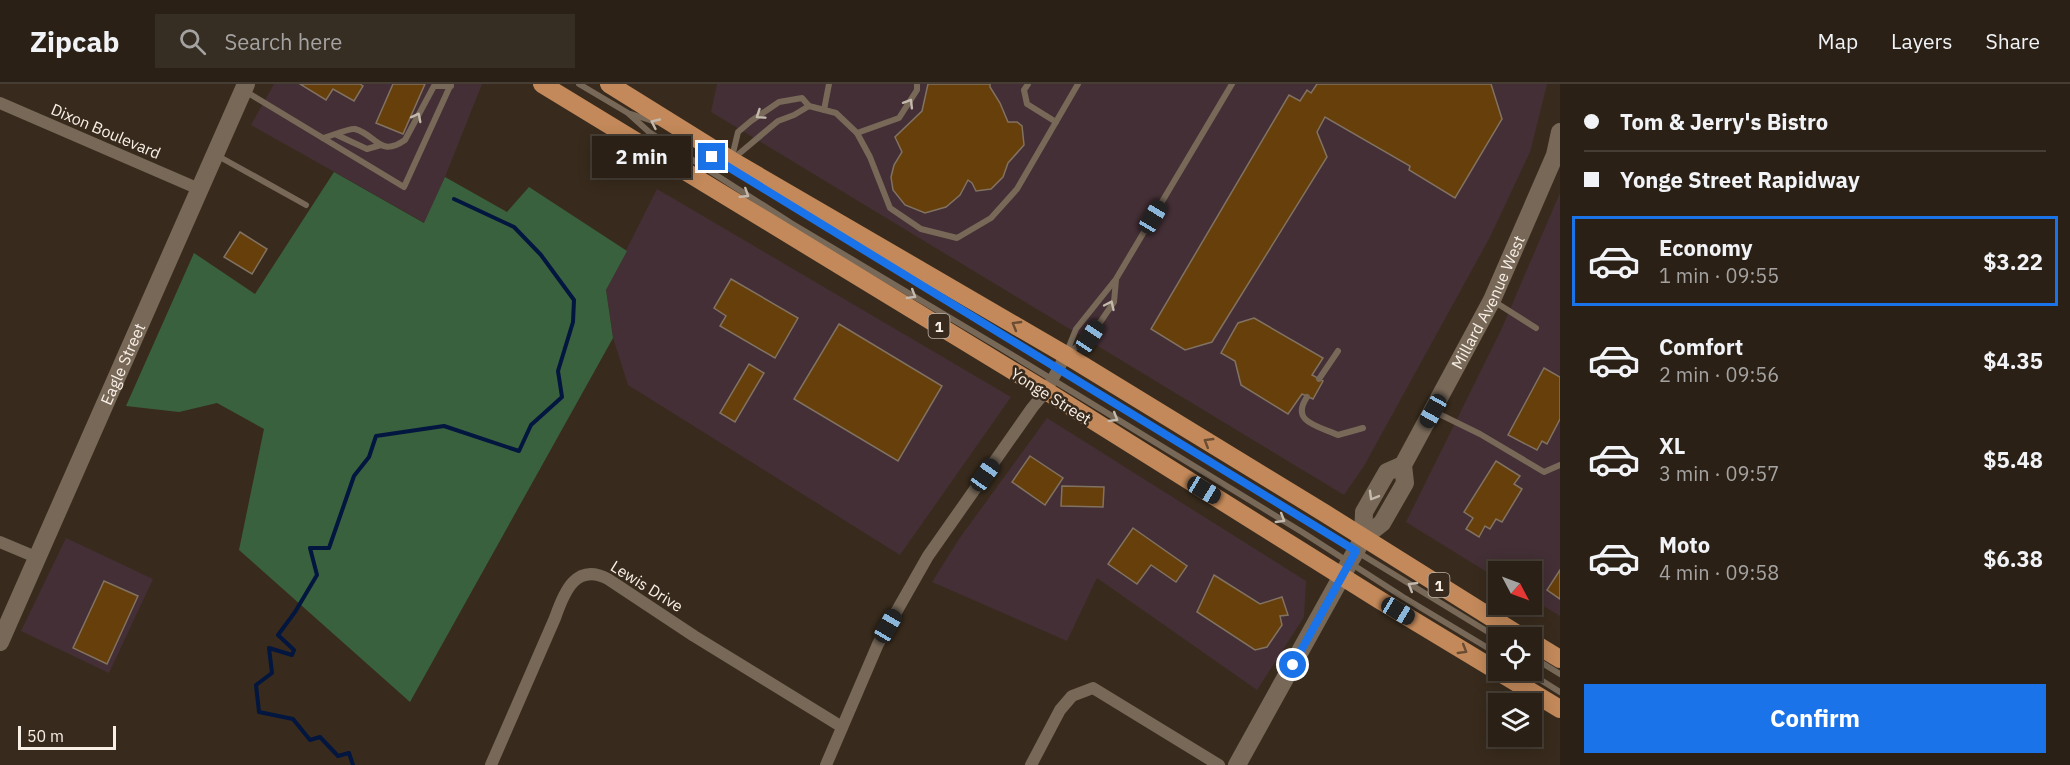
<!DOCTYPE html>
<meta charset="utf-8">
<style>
:root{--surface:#2a2016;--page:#362d23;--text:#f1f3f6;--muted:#a5a3a1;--line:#463e35;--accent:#1a73e8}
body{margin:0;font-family:"IBM Plex Sans",sans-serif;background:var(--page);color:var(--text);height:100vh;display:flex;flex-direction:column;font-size:22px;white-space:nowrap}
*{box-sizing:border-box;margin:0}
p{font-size:20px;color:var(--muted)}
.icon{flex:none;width:33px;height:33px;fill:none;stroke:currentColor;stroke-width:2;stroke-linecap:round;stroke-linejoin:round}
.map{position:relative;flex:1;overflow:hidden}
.sheet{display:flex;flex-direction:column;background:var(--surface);width:510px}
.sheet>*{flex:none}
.banner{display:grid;align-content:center;height:132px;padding:0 24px;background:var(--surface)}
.needle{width:39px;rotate:131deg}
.fabs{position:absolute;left:1488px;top:477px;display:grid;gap:12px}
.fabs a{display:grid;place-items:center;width:54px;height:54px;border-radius:0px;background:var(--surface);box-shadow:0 3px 15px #0003,0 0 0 2px var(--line);font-size:30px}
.scale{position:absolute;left:18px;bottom:15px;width:98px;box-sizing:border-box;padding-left:6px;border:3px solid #f8efe6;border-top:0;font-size:16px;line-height:21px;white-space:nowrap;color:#f8efe6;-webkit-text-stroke:4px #382b1d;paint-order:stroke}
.end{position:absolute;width:27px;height:27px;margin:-14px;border:8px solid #1a73e8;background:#fff;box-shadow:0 0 0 3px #fff}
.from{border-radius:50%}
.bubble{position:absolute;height:42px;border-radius:0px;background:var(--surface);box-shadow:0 3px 15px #0003,0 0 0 2px var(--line);font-size:20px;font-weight:800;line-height:42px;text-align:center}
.car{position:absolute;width:18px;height:36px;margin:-18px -9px;border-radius:8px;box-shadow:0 0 4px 2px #0007;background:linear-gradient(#222 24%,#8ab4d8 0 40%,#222 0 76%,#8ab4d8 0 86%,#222 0)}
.banner b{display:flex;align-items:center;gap:21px;height:57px;font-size:22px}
.banner b+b{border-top:2px solid var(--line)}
.banner i{width:15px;height:15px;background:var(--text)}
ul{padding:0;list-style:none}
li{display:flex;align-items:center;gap:18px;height:90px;margin:0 12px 9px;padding:0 12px;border:3px solid transparent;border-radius:0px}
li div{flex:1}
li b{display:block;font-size:22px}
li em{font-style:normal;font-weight:800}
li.on{border-color:var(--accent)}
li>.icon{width:54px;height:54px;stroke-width:1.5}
.button{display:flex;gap:12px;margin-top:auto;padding:12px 24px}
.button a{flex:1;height:69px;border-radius:0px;background:var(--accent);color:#fff;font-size:24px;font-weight:800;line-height:69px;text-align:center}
header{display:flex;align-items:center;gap:36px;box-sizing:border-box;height:84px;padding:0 30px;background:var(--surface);border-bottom:2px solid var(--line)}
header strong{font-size:28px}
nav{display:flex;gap:33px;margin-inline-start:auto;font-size:21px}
.search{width:420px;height:54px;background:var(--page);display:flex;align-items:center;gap:15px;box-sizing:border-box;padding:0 21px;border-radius:0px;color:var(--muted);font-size:22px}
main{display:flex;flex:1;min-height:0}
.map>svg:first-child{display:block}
.commercial{fill:#432f35}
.green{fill:#3a613e}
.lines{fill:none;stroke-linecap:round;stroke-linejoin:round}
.stream{stroke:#02163f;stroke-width:4}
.building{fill:#663f0a;stroke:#817262;stroke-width:1.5}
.lane{stroke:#776858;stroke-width:6}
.street{stroke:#776858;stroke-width:12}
.secondary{stroke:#776858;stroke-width:18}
.primary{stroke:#c3895a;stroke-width:18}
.oneway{stroke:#c4b9ad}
.oneway2{stroke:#694c32}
.route{stroke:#1a73e8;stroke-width:8}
.labels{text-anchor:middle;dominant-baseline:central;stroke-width:5;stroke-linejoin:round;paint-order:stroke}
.shield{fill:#382b1d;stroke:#beb4aa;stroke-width:1.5}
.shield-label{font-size:15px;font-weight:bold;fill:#f8efe6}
.street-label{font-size:16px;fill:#f8efe6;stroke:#382b1d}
</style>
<header>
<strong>Zipcab</strong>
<div class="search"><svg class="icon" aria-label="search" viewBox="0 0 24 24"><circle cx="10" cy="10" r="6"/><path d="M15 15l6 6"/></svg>Search here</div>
<nav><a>Map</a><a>Layers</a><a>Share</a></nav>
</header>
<main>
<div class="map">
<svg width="1560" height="681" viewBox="0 0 1560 681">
<rect width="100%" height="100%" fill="#382b1d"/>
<g class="commercial">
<path d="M274 0H482L445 93 425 139 251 41Z"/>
<path d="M717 0H1547L1530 68 1490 153 1364 382 1344 411 711 28Z"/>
<path d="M657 105 1011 313 900 471 628 301 613 254 606 206Z"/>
<path d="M1560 109V532L1532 515V488H1498V495L1406 438 1501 246Z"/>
<path d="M1047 334 1306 497 1304 533 1257 606 1097 494 1067 557 932 498 959 455Z"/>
<path d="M66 454 153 495 109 589 21 547Z"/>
</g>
<path class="green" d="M334 88 424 139 445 93 507 128 529 103 627 167 606 206 613 254 410 618 239 466 264 345 217 319 179 328 126 322 194 169 255 210Z"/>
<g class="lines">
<path class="stream" d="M353 681 349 669 338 672 320 653 310 656 293 635 259 628 256 601 272 589 269 564 292 571 294 566 278 551 295 528 317 491 310 464H329L354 392 369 373 376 352 444 342 519 367 531 341 562 313 558 287 573 238 574 216 541 171 514 143 454 115"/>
</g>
<g class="building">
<path d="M300 0H360L363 2 354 17 333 5 326 16Z"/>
<path d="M393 0H425L403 50 376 39Z"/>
<path d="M928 0H990V3L1000 19 1008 38H1017L1022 42 1024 61 1008 79 1003 93 991 105 976 107 972 99 968 96 960 111 946 123 925 129 905 121 893 106 891 93 894 81 902 68 895 53 922 27Z"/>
<path d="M1317 0H1491L1502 35 1455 114 1409 86 1410 82 1325 33 1317 48 1327 73 1212 258 1185 266 1151 245 1289 11 1300 17 1307 6 1311 9Z"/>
<path d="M240 148 267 165 252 190 224 173Z"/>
<path d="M731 195 798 234 775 274 720 242 726 232 714 224Z"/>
<path d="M1254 234 1323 274 1312 291 1323 297 1313 315 1302 310 1288 330 1241 301 1235 277 1221 269 1238 239Z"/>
<path d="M839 240 942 302 898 377 794 315Z"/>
<path d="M749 280 764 289 735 338 720 329Z"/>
<path d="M1544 284 1560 293V335L1547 360 1542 357 1537 366 1508 351Z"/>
<path d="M1030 372 1063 394 1045 421 1012 398Z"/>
<path d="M1496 377 1520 392 1514 400 1522 405 1502 438 1496 435 1490 445 1485 442 1479 453 1466 445 1473 434 1464 428Z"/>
<path d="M1062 402 1104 403 1103 423 1061 422Z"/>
<path d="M1133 444 1187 482 1176 498 1151 481 1137 500 1108 480Z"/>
<path d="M1560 486V515L1547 506Z"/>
<path d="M1214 491 1260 520 1282 513 1288 531 1280 532 1282 541 1267 563 1255 566 1197 528Z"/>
<path d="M104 497 138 512 107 580 73 564Z"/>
</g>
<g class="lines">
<g class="lane">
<path d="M579 0 628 29 649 48 791 139 999 263 1302 448 1403 513 1498 570"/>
<path d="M1028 0 1024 6 1027 20 1056 38"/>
<path d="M245 7 404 103 451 0"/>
<path d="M824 26 829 0"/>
<path d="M631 30 656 38"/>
<path d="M857 49 899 34 917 6V0"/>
<path d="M337 51 367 65 381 61"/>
<path d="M323 54C331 52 349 44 355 45 377 51 379 74 405 56L434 2H451"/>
<path d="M218 72 306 121"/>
<path d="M732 73 738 48 751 37 779 18 802 14 809 22 836 29 857 49 870 73 890 124 921 145 957 154 991 134 1017 105 1078 0"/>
<path d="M734 74 778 37 794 31 809 22"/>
<path d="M782 116 1498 554"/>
<path d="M1495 218 1536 244"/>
<path d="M1068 269 1090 253 1114 218 1116 196"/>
<path d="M1066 270 1076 245 1116 195 1232 0"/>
<path d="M1319 295 1338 267"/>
<path d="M1307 313C1290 338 1318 342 1338 351L1363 344"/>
<path d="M1433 327 1480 350 1544 388 1560 381"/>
<path d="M1532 573 1560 590"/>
<path d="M1525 586 1560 608"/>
</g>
<g class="street">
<path d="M0 19 199 105"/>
<path d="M0 458 38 474"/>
<path d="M491 681 555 534C564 508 576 478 608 495L694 552 842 643"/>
<path d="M826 681 878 560 928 472 1032 324 1046 307 1066 271"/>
<path d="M1031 681 1060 626 1072 612 1093 604 1219 681"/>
</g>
<g class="secondary">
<path d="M1363 454 1364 428 1387 388 1403 381"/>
<path id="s1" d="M0 558 246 0"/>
<path id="s2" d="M1237 681 1363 454 1382 439 1405 399 1403 381 1492 216 1555 71 1560 48"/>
</g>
<g class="primary">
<path d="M542 0 1046 307 1378 515 1560 625"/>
<path d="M609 0 731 76 1066 271 1326 430 1524 554"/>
<path d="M1532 558 1560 575"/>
</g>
</g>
<defs><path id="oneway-chevron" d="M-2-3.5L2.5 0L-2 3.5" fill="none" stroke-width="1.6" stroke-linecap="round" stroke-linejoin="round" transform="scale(1.5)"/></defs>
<g class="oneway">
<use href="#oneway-chevron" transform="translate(909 19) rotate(-58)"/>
<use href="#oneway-chevron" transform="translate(760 31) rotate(146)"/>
<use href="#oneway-chevron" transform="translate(417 33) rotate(-63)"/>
<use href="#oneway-chevron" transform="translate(655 39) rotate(-155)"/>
<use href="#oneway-chevron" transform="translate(745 110) rotate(32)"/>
<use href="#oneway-chevron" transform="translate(912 211) rotate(31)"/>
<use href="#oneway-chevron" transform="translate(1110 221) rotate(-65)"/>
<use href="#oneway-chevron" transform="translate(1114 334) rotate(31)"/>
<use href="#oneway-chevron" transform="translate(1373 412) rotate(120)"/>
<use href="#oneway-chevron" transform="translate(1281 435) rotate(31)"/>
<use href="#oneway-chevron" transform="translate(1412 502) rotate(-149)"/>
</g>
<g class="oneway2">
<use href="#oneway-chevron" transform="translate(1016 241) rotate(-150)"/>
<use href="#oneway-chevron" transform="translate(1208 358) rotate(-149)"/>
<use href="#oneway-chevron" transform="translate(1463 566) rotate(31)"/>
</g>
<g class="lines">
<path class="route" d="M712 73 1356 467 1293 581"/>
</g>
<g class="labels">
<g class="shield">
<rect x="928.5" y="230" width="21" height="24" rx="4.5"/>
<rect x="1428.5" y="489" width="21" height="24" rx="4.5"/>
</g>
<g class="shield-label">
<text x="939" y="242">1</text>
<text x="1439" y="501">1</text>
</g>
<g class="street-label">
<text transform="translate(106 47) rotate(23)">Dixon Boulevard</text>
<text stroke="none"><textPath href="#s2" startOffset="532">Millard Avenue West</textPath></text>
<text stroke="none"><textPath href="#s1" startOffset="304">Eagle Street</textPath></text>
<text transform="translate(1051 312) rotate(32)">Yonge Street</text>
<text transform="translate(647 502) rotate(32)">Lewis Drive</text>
</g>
</g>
</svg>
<div class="fabs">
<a><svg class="needle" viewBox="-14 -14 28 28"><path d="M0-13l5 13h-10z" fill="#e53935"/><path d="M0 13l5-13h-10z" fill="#a5a3a1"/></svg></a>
<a><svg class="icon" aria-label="locate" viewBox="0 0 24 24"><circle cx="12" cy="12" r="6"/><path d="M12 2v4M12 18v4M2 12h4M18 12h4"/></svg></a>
<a><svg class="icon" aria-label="layers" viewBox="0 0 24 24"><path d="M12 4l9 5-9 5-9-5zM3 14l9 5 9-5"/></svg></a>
</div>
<div class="scale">50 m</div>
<i class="end from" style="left:1293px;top:581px"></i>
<i class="end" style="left:712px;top:73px"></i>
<div class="bubble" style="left:592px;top:52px;width:99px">2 min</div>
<i class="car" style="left:1153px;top:133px;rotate:31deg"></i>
<i class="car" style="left:1090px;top:253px;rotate:34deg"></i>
<i class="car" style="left:1433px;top:327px;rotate:209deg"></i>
<i class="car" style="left:985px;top:391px;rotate:35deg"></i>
<i class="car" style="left:1204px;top:406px;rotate:121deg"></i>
<i class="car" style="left:1398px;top:527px;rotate:121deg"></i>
<i class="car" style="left:888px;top:542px;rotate:30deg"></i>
</div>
<section class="sheet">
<div class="banner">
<b><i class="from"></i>Tom &amp; Jerry's Bistro</b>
<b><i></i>Yonge Street Rapidway</b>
</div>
<ul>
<li class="on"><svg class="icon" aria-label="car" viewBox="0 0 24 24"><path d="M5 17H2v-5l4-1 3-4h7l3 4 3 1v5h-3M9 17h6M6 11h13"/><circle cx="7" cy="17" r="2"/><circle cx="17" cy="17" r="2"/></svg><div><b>Economy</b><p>1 min · 09:55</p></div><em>$3.22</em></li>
<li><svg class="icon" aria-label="car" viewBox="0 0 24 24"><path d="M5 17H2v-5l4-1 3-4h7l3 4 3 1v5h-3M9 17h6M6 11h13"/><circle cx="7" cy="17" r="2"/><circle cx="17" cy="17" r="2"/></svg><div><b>Comfort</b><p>2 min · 09:56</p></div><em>$4.35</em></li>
<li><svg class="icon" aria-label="car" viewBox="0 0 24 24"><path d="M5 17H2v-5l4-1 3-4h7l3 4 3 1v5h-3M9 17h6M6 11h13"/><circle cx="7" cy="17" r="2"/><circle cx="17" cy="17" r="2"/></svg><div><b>XL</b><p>3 min · 09:57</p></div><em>$5.48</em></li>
<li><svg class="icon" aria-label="car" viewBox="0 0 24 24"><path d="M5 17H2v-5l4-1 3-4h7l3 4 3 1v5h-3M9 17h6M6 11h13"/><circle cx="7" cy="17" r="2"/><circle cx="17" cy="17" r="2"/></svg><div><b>Moto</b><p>4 min · 09:58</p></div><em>$6.38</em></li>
</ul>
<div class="button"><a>Confirm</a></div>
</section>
</main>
